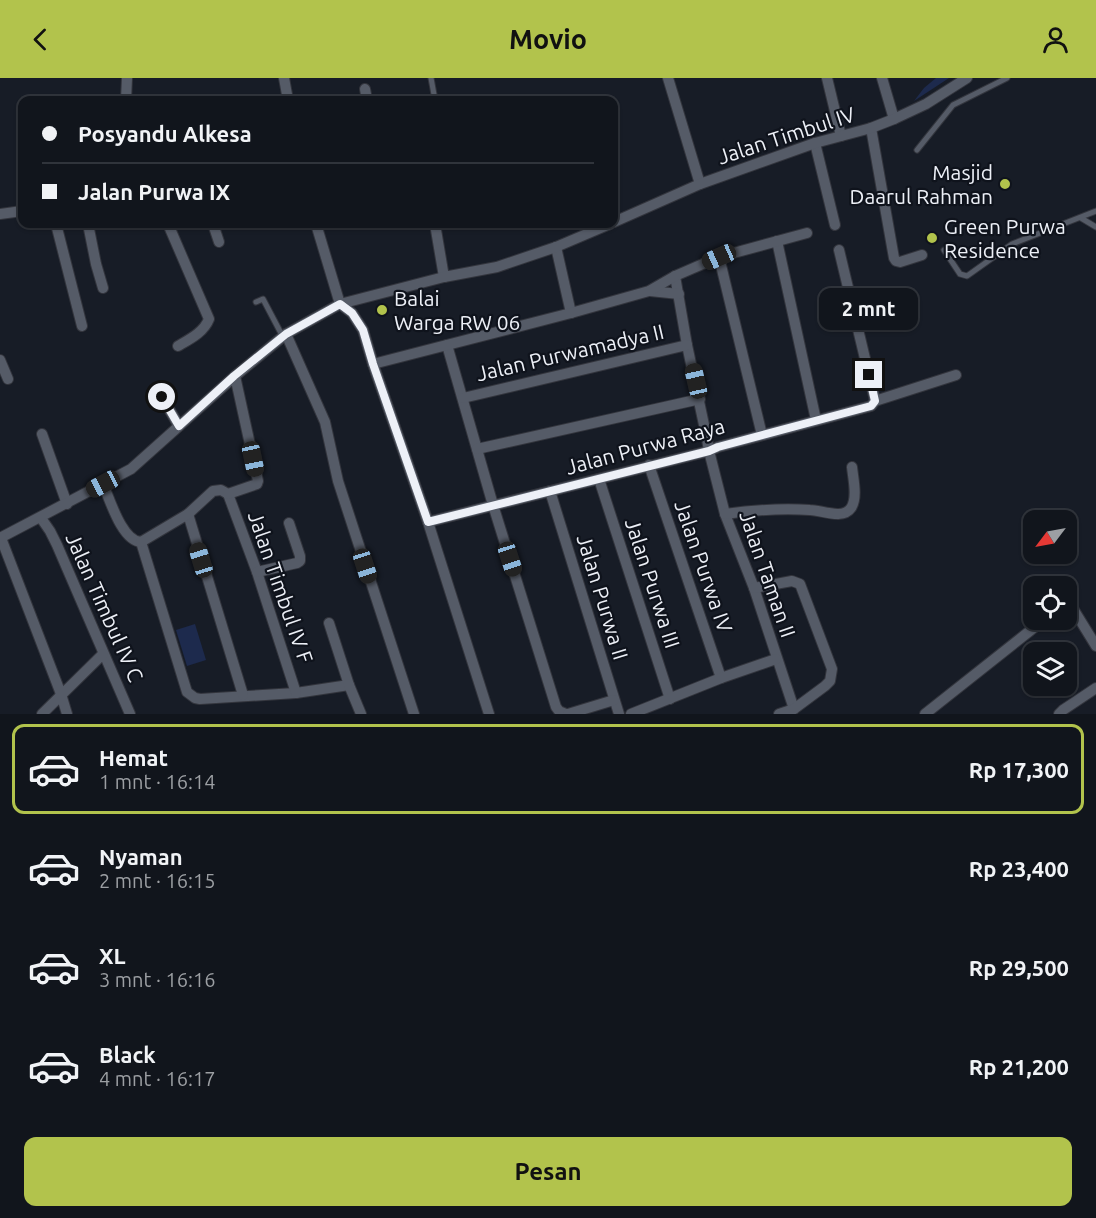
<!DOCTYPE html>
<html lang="id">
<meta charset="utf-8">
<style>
:root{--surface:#11151c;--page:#1a1e25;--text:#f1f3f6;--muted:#9c9fa3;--line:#30343b;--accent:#b2c34c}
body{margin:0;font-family:Ubuntu,sans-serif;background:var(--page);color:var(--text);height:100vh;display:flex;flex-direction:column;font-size:22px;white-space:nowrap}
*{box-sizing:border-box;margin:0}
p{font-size:20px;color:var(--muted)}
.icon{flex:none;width:33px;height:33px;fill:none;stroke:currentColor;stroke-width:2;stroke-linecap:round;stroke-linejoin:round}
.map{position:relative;height:636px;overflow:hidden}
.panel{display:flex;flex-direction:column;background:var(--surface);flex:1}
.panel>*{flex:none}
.hud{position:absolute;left:18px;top:18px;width:600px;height:132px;border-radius:12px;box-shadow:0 2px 4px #0004,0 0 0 2px var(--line);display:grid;align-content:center;height:132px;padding:0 24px;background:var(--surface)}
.needle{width:39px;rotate:238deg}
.buttons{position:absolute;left:1023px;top:432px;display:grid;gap:12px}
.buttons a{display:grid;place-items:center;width:54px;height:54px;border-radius:12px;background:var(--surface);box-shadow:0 2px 4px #0004,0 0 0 2px var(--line);font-size:30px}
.end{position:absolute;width:27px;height:27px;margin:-14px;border:8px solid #edf0f7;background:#111;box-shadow:0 0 0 3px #111}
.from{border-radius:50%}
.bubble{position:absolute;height:42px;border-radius:12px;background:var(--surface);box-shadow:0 2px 4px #0004,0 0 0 2px var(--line);font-size:20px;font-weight:600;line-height:42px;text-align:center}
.car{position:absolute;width:18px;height:36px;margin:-18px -9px;border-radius:8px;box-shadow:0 0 4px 2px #0007;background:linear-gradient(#222 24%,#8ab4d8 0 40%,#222 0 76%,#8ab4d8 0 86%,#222 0)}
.hud b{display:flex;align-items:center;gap:21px;height:57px;font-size:22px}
.hud b+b{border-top:2px solid var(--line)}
.hud i{width:15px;height:15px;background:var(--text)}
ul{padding:10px 0 0;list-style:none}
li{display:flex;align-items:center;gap:18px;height:90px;margin:0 12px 9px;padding:0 12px;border:3px solid transparent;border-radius:12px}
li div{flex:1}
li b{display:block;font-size:22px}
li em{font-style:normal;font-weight:600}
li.selected{border-color:var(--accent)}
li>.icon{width:54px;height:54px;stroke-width:1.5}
.cta{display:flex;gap:12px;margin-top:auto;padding:12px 24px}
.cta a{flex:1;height:69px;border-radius:12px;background:var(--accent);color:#111;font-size:24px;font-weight:600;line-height:69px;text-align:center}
header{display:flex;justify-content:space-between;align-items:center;height:78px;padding:0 24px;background:var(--accent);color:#111;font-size:27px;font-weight:600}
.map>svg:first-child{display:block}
.green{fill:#1d2a4d}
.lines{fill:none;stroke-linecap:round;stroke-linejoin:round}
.lane-casing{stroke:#33353d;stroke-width:7}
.street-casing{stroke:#33353d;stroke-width:12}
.lane{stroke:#555b67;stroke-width:5}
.street{stroke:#555b67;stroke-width:10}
.route{stroke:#edf0f7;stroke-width:8}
.poi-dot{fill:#b2c34c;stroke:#0f131c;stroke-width:2}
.labels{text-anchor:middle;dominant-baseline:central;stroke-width:4.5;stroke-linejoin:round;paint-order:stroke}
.street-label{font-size:21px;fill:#edf0f7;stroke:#0f131c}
.poi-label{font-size:21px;fill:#edf0f7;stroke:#0f131c;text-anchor:start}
</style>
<header><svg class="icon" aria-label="back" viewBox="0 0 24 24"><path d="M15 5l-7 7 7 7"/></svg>Movio<svg class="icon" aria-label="person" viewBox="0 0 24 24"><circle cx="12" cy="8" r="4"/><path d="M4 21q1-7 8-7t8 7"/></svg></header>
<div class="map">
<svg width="1096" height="636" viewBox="0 0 1096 636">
<rect width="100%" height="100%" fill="#171c26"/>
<g class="green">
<path d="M936 0H949L914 23 924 10Z"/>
<path d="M195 546 206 582 187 588 176 552Z"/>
</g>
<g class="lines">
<g class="lane-casing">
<g id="lane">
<path d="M431 0 435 22"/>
<path d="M917 72 953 27 1007 0"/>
<path d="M1081 140 1096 149"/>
<path d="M944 172 960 196 967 198 1012 166 1096 133"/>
<path d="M256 224 263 221 283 259"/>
</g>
</g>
<g class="street-casing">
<g id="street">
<path d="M284 0 288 22"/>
<path d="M668 0 700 106"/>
<path d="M827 0 841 58"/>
<path d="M882 0 894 41"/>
<path d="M365 11 367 22"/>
<path d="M126 22 127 0"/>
<path d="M871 50 894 180 896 183 900 184 922 177"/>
<path d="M815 65 835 147"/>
<path d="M0 136 22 133"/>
<path d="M614 144 700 106 815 65 871 50 894 41 926 26 967 0"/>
<path d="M56 146 82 248"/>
<path d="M88 146 96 186 103 210"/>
<path d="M168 146 209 241C204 254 190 261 178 268"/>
<path d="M213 146 219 164"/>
<path d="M316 146 340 226 352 235 363 252 373 286 428 444 489 636"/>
<path d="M435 146 444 199"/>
<path d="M777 163 816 342"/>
<path d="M556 169 571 235"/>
<path d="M719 179 762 357"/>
<path d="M675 198 687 267 707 361 709 373 725 436 754 510 794 631"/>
<path d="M650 213 679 216"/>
<path d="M286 256 325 344 338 403 414 636"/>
<path d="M447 267 493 427 556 629 559 633 566 636"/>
<path d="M0 282 8 301"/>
<path d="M373 286 571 235 649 213 675 198 719 179 807 155"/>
<path d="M162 319 179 348"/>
<path d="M463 320 687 267"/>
<path d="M875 323 956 297"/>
<path d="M42 356 67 426"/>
<path d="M477 371 700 321"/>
<path d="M649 387 721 600"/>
<path d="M599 401 670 621"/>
<path d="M103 406C110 422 122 463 141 464L187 614 195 620 200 621 296 615 349 607"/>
<path d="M550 413 619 636"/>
<path d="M228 416 257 494 296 615"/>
<path d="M188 436 243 617"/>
<path d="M725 436C754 432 781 430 810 432 821 432 843 442 851 430 858 420 853 400 852 389"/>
<path d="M41 440 50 453 57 467 130 636"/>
<path d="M428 444 709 373 718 369 871 328 875 323 874 318 839 172"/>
<path d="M0 460 131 391 235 298 286 256 340 226 444 199 497 189 556 169 610 146"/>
<path d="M1 460 61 616 67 636"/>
<path d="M141 464 188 436 213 413 221 412 228 416 257 406 258 403 235 298"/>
<path d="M257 494 297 485 300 483V478L289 445"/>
<path d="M754 510 792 503 800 506 832 591 830 603 825 608 794 631 779 636"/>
<path d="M1066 531 1072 529 1096 568"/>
<path d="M329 545 349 607 361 636"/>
<path d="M42 636 103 576"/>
<path d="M568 636 614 622"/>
<path d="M631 636 721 600 776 581"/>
<path d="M925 636 1036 548 1047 542"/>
<path d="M1059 636 1063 632 1096 610"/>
</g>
</g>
<use href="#lane" class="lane"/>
<use href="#street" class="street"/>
</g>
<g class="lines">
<path class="route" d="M162 319 179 348 234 298 286 256 340 226 352 235 363 252 373 286 428 444 709 373 718 369 871 328 875 323 869 297"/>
</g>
<g class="poi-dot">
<circle cx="1005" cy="106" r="6"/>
<circle cx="932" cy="160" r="6"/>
<circle cx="382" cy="232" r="6"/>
</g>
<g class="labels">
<g class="street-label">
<text transform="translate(786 57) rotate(-18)">Jalan Timbul IV</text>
<text transform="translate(570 274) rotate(-13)">Jalan Purwamadya II</text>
<text transform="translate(645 368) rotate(-15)">Jalan Purwa Raya</text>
<text transform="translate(704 488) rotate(71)">Jalan Purwa IV</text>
<text transform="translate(768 496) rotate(71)">Jalan Taman II</text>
<text transform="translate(653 505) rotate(72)">Jalan Purwa III</text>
<text transform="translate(281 509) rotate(71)">Jalan Timbul IV F</text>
<text transform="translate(603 519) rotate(73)">Jalan Purwa II</text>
<text transform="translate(105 529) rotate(66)">Jalan Timbul IV C</text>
</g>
<g class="poi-label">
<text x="993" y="94" text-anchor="end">Masjid<tspan x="993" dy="24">Daarul Rahman</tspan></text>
<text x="944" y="148">Green Purwa<tspan x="944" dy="24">Residence</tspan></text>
<text x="394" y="220">Balai<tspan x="394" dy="24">Warga RW 06</tspan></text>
</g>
</g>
</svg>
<div class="buttons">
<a><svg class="needle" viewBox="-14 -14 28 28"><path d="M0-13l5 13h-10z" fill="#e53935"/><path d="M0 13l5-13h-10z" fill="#9c9fa3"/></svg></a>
<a><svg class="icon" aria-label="locate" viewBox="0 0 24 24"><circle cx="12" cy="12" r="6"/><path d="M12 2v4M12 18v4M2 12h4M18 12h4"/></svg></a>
<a><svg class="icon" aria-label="layers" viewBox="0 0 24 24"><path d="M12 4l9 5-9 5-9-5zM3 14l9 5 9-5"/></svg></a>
</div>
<i class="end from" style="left:162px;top:319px"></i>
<i class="end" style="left:869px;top:297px"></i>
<div class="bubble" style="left:819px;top:210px;width:99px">2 mnt</div>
<i class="car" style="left:719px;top:179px;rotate:246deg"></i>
<i class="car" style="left:696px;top:303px;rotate:347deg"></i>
<i class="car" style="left:253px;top:381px;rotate:168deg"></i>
<i class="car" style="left:103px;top:406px;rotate:242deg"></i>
<i class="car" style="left:510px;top:481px;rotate:162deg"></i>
<i class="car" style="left:201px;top:482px;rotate:343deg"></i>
<i class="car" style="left:365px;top:488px;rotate:162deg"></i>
<div class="hud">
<b><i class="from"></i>Posyandu Alkesa</b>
<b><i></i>Jalan Purwa IX</b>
</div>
</div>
<section class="panel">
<ul>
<li class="selected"><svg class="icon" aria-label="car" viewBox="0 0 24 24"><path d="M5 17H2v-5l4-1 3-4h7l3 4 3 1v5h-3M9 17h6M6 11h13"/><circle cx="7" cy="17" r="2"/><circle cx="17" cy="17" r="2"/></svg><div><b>Hemat</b><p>1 mnt · 16:14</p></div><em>Rp 17,300</em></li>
<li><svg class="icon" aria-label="car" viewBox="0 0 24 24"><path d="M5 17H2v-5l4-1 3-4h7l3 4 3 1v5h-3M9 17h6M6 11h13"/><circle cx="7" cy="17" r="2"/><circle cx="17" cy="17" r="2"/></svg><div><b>Nyaman</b><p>2 mnt · 16:15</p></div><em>Rp 23,400</em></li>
<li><svg class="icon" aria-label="car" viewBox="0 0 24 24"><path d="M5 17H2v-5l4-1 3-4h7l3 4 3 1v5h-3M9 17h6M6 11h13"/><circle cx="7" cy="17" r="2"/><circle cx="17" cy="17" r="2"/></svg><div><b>XL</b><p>3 mnt · 16:16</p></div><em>Rp 29,500</em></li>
<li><svg class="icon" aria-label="car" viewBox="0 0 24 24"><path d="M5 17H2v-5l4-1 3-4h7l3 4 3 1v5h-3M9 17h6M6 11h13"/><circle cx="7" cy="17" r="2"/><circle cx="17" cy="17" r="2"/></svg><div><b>Black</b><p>4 mnt · 16:17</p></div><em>Rp 21,200</em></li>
</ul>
<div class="cta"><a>Pesan</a></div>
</section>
